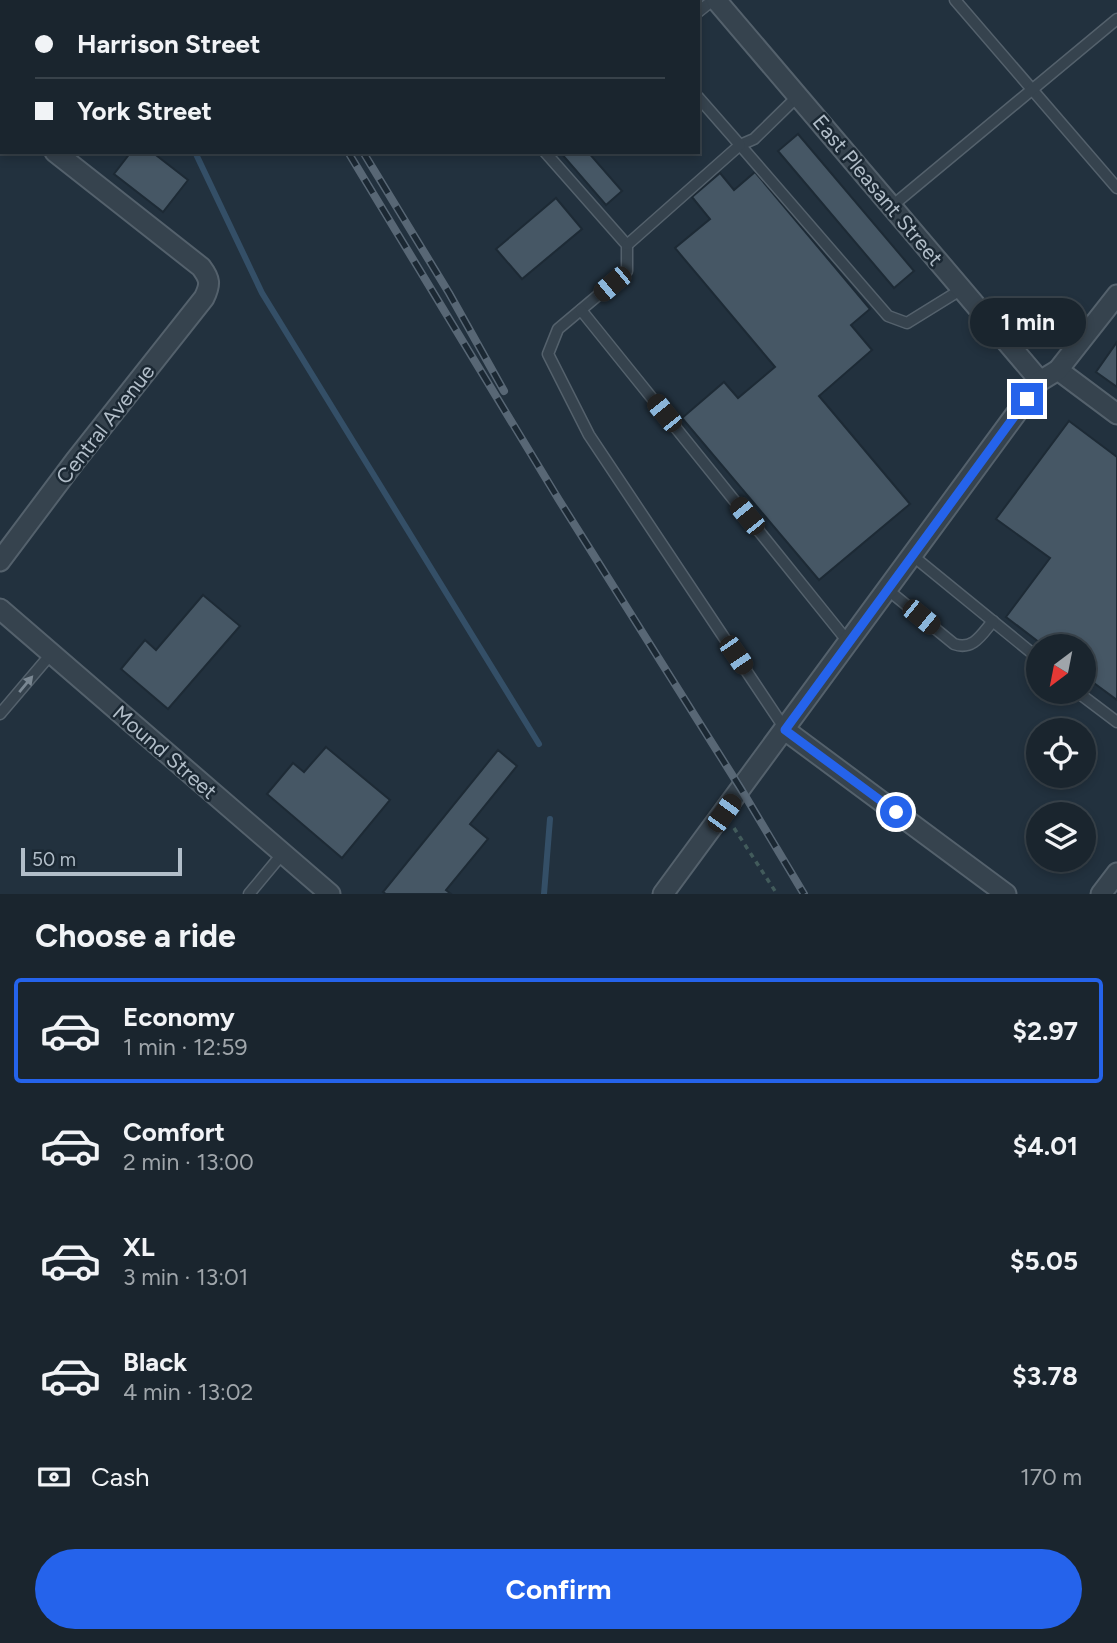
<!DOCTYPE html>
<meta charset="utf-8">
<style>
:root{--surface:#1a252e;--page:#232d36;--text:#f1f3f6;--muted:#9fa5aa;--line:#38424a;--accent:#2563eb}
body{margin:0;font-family:Figtree,sans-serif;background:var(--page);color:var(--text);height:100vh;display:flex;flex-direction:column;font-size:26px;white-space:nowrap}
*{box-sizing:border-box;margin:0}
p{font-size:23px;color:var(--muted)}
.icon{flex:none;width:38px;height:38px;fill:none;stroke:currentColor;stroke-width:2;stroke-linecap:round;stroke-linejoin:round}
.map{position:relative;height:894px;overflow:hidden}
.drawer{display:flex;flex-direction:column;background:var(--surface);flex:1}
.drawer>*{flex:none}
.guide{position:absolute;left:0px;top:0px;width:700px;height:154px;box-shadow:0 4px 10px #0003,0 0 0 2px var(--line);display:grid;align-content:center;height:154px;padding:0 35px;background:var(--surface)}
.needle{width:46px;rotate:212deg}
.tools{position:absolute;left:1026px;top:634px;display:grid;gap:14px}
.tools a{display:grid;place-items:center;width:70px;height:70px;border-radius:50%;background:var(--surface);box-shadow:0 4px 10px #0003,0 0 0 2px var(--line);font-size:35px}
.scale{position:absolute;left:21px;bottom:18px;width:161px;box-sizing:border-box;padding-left:7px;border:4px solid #b2bec9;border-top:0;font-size:19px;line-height:24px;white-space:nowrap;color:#b2bec9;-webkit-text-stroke:5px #1b2833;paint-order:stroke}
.end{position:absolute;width:32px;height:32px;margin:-16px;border:9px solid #2563eb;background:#fff;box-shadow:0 0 0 4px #fff}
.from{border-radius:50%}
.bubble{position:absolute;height:49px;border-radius:24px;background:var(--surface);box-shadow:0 4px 10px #0003,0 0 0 2px var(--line);font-size:23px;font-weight:700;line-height:49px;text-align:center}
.car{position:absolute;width:21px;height:42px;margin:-21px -10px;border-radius:9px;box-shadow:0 0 5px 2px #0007;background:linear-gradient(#222 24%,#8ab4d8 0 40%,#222 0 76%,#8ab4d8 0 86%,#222 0)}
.guide b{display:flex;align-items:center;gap:24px;height:66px;font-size:26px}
.guide b+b{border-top:2px solid var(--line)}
.guide i{width:18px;height:18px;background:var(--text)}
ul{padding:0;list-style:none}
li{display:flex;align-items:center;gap:21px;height:105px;margin:0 14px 10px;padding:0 21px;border:4px solid transparent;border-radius:7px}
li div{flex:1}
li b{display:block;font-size:26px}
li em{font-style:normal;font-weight:700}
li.active{border-color:var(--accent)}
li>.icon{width:63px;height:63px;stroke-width:1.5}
h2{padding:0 35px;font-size:32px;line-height:84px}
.pay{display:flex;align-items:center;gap:18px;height:77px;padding:0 35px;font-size:26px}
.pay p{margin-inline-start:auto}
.action{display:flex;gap:14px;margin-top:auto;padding:14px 35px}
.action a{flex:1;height:80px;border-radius:42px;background:var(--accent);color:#fff;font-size:28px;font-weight:700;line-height:80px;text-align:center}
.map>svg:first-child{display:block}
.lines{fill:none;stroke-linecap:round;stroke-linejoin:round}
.stream{stroke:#344f67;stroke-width:6}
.building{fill:#465765;stroke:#1d2a35;stroke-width:2}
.service-casing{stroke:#54616c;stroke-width:13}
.minor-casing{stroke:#54616c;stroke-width:23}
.path{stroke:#425b5b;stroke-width:3.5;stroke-dasharray:5 5;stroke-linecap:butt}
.service{stroke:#36434e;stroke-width:10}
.minor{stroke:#36434e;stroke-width:19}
.rail-casing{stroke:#586775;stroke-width:8}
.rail{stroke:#1b2833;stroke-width:5;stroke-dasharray:16;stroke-linecap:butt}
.oneway{fill:#7a8792}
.route{stroke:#2563eb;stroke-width:9}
.labels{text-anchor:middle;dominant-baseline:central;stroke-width:5;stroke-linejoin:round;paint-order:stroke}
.street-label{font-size:21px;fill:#b2bec9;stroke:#1b2833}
</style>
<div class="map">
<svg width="1117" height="894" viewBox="0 0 1117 894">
<rect width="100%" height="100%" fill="#22313e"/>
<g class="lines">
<g class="stream">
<path d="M120 0 121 2"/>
<path d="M195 152 262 293 539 744"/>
<path d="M544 894 550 819"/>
</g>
</g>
<g class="building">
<path d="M0 54 2 56V83L0 82Z"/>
<path d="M798 134 914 271 894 288 778 151Z"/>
<path d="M131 152H152L188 180 163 212 114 174Z"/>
<path d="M560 152H588L622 191 606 205Z"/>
<path d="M755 172 870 309 851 325 872 350 819 396 910 504 819 580 682 418 724 382 738 398 775 367 675 248 710 219 692 197 720 173 734 190Z"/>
<path d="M556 198 582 229 522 279 496 249Z"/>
<path d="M1117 342V387L1096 372Z"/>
<path d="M1069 421 1117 457V700L1083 675V646H1044L1006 617 1050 558 996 519Z"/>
<path d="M203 595 240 626 168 709 121 669 145 640 156 650Z"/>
<path d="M326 747 390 800 342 858 267 794 293 763 304 772Z"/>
<path d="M498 750 517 766 470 824 488 839 446 890 451 894H386L383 892Z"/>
</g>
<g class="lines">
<g class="service-casing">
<g id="service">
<path d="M955 0 1117 188"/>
<path d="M698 12 713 0"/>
<path d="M798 96 754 139 740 145 888 316 907 323 962 289"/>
<path d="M545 152 627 245V271L558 329 548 354 589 435 785 729"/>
<path d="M892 206 1117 19"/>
<path d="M627 245 740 145 698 97"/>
<path d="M581 310 849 643"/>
<path d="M913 556 1038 658"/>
<path d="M888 590 954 644C973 651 982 634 993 621"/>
<path d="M1076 691 1117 722"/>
<path d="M0 714 51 654"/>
<path d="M249 894 283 853"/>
</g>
</g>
<g class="minor-casing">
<g id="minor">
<path d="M716 0 1040 381"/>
<path d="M526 2 528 0"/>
<path d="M0 109 2 110"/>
<path d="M1058 370 1117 414"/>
<path d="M0 561 75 461 204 298C211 284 210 279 201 267L55 152"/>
<path d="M0 609 330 894"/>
<path d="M785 730 1006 894"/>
<path d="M663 894 1040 381 1058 370 1117 295"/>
<path d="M1101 894 1117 873"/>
</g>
</g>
<path class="path" d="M734 828 777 894"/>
<use href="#service" class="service"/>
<use href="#minor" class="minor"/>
<g class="rail-casing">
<g id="rail">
<path d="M255 0 256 2"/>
<path d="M270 0 271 2"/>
<path d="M348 152 559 500 741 789 804 894"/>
<path d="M363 152 449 293 504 391"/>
</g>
</g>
<use href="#rail" class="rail"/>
</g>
<defs><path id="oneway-solid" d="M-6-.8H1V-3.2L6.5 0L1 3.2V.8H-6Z" transform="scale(1.75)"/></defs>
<use class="oneway" href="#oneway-solid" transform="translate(26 684) rotate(-50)"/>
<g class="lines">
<path class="route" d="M896 812 785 730 1027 399"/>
</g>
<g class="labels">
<g class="street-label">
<text transform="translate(878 190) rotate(50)">East Pleasant Street</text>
<text transform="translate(105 424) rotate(-52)">Central Avenue</text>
<text transform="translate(165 752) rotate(41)">Mound Street</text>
</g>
</g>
</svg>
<div class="tools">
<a><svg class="needle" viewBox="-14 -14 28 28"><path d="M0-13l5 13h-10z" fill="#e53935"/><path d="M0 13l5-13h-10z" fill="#9fa5aa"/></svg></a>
<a><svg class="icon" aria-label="locate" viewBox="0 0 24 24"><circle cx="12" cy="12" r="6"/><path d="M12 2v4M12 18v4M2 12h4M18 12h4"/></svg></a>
<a><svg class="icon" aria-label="layers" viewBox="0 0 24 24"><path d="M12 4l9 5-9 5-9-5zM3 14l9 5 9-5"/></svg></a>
</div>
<div class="scale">50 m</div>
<i class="end from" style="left:896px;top:812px"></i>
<i class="end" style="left:1027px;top:399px"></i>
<div class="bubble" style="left:970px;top:298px;width:116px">1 min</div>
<i class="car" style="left:612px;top:284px;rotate:230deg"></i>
<i class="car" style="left:664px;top:413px;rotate:321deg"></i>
<i class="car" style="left:747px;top:516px;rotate:321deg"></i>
<i class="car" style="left:921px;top:617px;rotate:129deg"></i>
<i class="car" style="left:736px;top:655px;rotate:146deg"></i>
<i class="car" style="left:724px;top:813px;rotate:36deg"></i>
<div class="guide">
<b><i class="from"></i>Harrison Street</b>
<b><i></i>York Street</b>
</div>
</div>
<section class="drawer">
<h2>Choose a ride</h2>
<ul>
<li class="active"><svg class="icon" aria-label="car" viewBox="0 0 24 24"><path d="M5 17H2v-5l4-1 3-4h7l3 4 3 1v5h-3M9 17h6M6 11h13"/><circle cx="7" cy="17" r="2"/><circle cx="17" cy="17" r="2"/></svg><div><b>Economy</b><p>1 min · 12:59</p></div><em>$2.97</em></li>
<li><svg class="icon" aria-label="car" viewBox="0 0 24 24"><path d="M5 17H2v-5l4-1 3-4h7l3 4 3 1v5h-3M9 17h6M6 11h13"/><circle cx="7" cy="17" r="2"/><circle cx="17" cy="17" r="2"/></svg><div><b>Comfort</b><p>2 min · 13:00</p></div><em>$4.01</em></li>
<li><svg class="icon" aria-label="car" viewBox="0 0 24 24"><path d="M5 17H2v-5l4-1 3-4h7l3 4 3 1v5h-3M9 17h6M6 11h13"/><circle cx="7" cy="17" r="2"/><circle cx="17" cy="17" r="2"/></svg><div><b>XL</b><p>3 min · 13:01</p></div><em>$5.05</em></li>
<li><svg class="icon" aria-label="car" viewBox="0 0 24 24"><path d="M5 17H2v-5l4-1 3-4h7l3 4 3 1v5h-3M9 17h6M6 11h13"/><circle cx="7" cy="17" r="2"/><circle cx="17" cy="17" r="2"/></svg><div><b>Black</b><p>4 min · 13:02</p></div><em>$3.78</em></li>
</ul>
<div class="pay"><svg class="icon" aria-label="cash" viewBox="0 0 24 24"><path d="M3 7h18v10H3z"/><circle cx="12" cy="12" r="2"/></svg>Cash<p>170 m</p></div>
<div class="action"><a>Confirm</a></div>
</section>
